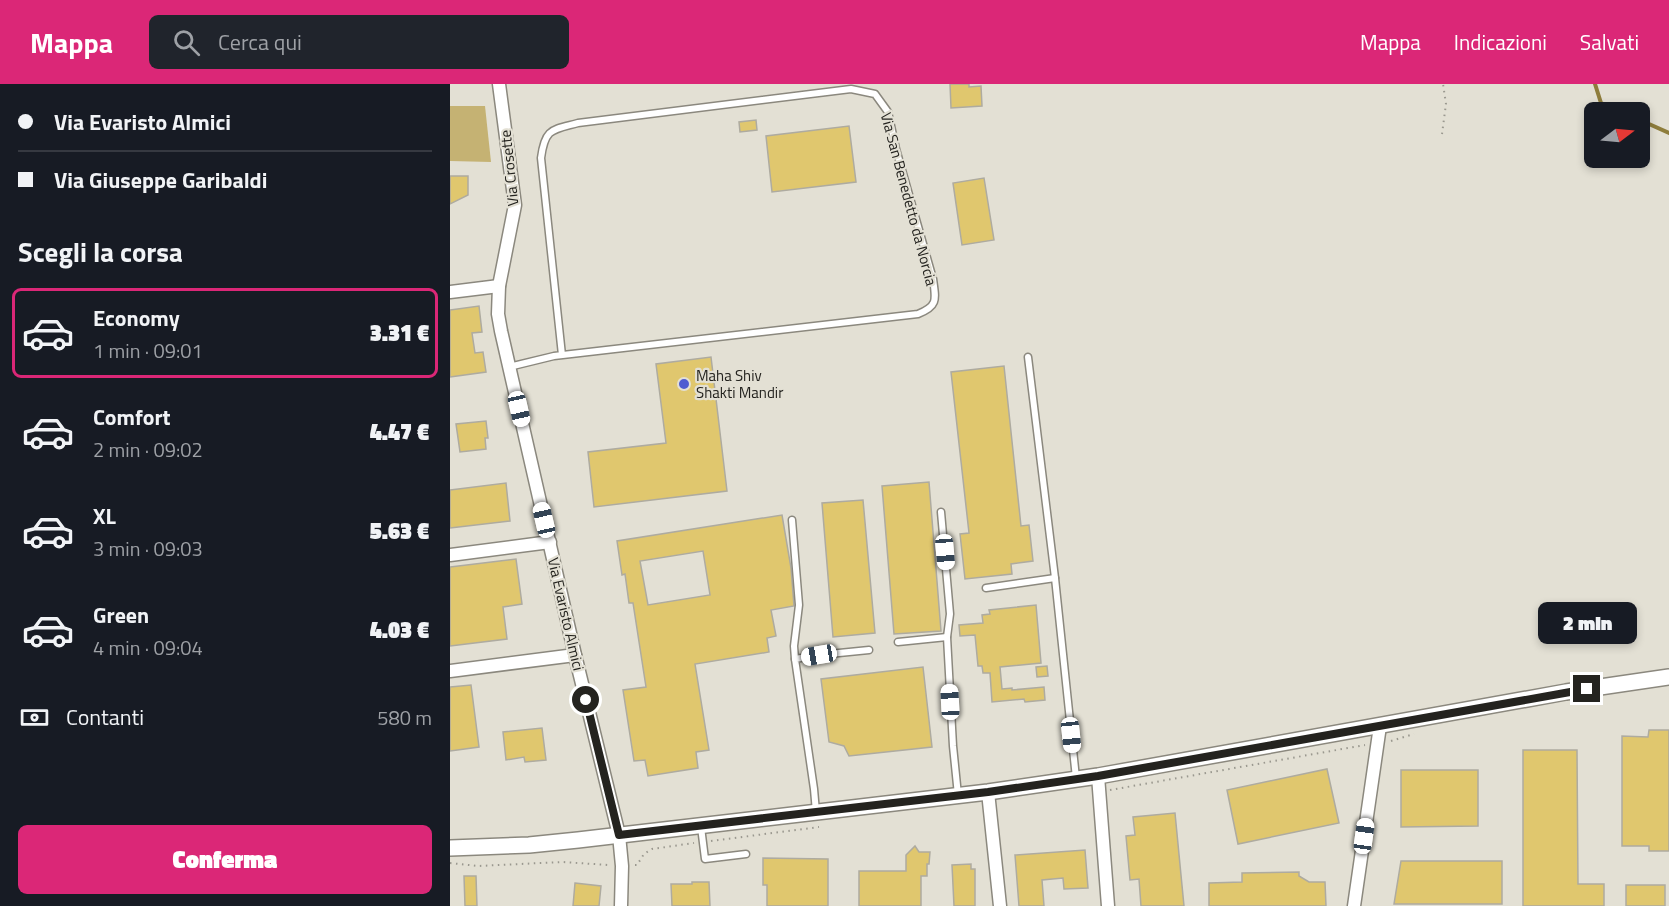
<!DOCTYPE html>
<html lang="it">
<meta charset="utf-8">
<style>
:root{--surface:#171b24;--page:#20242c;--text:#f1f3f6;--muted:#9ea1a6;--line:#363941;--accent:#db2777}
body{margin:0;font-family:"Titillium Web",sans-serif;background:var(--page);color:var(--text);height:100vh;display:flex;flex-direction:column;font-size:22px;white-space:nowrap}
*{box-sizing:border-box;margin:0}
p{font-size:20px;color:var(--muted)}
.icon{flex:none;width:33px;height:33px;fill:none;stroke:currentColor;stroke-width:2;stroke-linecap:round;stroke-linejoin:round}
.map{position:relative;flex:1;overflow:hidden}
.side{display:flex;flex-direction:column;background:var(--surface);width:450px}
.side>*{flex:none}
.top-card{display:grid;align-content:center;height:132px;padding:0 18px;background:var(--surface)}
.needle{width:39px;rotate:74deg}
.tools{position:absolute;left:1134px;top:18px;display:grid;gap:12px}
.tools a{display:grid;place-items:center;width:66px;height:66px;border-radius:9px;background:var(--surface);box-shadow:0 3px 9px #0003;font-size:30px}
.end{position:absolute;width:27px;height:27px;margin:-14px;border:8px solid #24231f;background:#fff;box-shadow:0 0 0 3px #fff}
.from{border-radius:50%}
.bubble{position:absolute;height:42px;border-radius:9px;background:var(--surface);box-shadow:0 3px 9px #0003;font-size:20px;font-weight:800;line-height:42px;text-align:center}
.car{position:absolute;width:18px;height:36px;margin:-18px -9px;border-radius:8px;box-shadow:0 0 4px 2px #0007;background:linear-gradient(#fff 24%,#345 0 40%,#fff 0 76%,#345 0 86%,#fff 0)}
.top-card b{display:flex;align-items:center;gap:21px;height:57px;font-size:22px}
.top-card b+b{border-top:2px solid var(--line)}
.top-card i{width:15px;height:15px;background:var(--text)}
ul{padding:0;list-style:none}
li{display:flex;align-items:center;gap:18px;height:90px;margin:0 12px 9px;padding:0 6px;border:3px solid transparent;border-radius:9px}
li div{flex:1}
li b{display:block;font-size:22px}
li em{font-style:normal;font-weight:800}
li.current{border-color:var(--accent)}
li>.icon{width:54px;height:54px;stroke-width:1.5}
h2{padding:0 18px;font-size:27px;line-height:72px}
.pay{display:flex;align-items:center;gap:15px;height:66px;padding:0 18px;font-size:22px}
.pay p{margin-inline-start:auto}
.button{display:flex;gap:12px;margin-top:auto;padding:12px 18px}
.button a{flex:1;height:69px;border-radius:9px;background:var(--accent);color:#fff;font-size:24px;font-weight:800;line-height:69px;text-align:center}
header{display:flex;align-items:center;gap:36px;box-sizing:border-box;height:84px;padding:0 30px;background:var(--accent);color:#fff}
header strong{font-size:28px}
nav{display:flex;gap:33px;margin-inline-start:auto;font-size:21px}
.search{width:420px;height:54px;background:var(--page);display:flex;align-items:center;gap:15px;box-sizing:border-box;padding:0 21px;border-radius:9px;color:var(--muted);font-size:22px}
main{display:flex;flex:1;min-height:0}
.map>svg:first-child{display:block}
.green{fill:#c5b273}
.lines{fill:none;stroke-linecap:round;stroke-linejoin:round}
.stream{stroke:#8e7d3c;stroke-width:4}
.building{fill:#e0c76e;stroke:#aeaba0;stroke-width:1.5;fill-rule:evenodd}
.service-casing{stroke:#8b887e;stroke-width:9}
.minor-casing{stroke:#8b887e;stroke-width:15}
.tertiary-casing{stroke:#8b887e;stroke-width:18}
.path{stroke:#9a988f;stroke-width:2;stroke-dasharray:1.5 4.5;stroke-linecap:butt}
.service{stroke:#fff;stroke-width:6}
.minor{stroke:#fff;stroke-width:12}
.tertiary{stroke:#fff;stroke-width:15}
.route{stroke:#24231f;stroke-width:8}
.poi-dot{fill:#4e5bd1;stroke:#e3e0d4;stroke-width:2}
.labels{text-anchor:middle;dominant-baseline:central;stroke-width:4.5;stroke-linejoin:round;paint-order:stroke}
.street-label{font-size:15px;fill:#24231f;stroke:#e3e0d4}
.poi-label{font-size:15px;fill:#24231f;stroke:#e3e0d4;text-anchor:start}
</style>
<header>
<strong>Mappa</strong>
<div class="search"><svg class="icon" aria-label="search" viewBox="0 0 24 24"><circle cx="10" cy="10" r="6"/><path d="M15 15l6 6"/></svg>Cerca qui</div>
<nav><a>Mappa</a><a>Indicazioni</a><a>Salvati</a></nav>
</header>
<main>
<section class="side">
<div class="top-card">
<b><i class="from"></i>Via Evaristo Almici</b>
<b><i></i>Via Giuseppe Garibaldi</b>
</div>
<h2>Scegli la corsa</h2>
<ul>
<li class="current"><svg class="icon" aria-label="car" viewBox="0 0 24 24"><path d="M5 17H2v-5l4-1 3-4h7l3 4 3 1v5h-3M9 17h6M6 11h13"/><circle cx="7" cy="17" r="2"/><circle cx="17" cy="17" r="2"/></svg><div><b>Economy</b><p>1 min · 09:01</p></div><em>3.31 €</em></li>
<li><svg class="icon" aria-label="car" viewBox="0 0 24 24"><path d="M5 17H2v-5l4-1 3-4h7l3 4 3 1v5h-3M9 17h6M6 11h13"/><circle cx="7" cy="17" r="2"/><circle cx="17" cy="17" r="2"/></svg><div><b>Comfort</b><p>2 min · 09:02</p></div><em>4.47 €</em></li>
<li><svg class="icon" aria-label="car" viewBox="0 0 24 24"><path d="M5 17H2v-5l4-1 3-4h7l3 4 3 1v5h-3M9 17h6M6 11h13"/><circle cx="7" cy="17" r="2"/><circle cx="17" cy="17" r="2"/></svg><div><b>XL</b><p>3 min · 09:03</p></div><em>5.63 €</em></li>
<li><svg class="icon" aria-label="car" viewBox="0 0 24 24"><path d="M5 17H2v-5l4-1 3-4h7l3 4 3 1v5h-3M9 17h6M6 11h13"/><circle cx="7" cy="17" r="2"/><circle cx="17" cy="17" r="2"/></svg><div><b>Green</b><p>4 min · 09:04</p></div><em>4.03 €</em></li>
</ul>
<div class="pay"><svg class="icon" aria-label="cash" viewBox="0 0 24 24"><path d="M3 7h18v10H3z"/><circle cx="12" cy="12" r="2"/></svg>Contanti<p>580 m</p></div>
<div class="button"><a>Conferma</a></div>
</section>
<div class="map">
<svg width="1219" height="822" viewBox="0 0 1219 822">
<rect width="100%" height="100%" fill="#e3e0d4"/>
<path class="green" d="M0 22H35L41 78 0 77Z"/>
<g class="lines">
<g class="stream">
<path d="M1145 0 1151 19 1172 28"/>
<path d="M1190 36 1219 49"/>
</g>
</g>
<g class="building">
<path d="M500 0H519V3L531 2 532 22 501 24Z"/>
<path d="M306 36 307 46 290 48 289 38Z"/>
<path d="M399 42 406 98 322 108 316 52Z"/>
<path d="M0 92H18V111L0 120Z"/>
<path d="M534 94 544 156 512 161 503 99Z"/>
<path d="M29 222 32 248 22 249 25 269 33 268 36 288 0 293V226Z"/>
<path d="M261 273 277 407 144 423 138 368 216 359 206 280Z"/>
<path d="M554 282 571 442 579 441 583 477 561 480 562 490 515 495 510 450 519 449 501 288Z"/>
<path d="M36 337 38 354H35L36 365 10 368 6 340Z"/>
<path d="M479 398 491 547 444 550 432 402Z"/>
<path d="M56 399 60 437 0 444V406Z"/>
<path d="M413 416 425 549 383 553 372 419Z"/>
<path d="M332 431 341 484 344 522 321 526 326 552 317 554 319 568 245 580 259 666 246 668 248 684 198 692 195 676 184 677 173 606 196 603 183 519H179L175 490 172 491 167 457ZM253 467 260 511 198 521 190 477Z"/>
<path d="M66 475 72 520 53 523 57 555 0 562V483Z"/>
<path d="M586 521 591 579 550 583 552 605 562 604V606L594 603 595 616 575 618 574 615 542 618 540 589H533L532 582H528L525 551 510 552 509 541 533 539 532 531 540 530 539 526Z"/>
<path d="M597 582 598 592 587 593 586 583Z"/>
<path d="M473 583 482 663 399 672 394 662 379 658 371 595Z"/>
<path d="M21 601 29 663 0 667V603Z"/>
<path d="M92 644 96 676 75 678 74 673 56 676 53 648Z"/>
<path d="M1199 646H1219V767H1199V762H1172V652L1198 653Z"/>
<path d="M1073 666H1127L1128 800H1154V822H1073Z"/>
<path d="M877 685 889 739 788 760 777 706Z"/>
<path d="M951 686H1028V742L951 743Z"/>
<path d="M725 729 734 822H691L689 795 680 796 676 752 685 751 683 733Z"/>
<path d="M465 762 469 768H480L479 780H477V792H471V822H409V787H456V771Z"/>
<path d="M635 766 638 804 614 805 613 794 592 796 594 822H569L565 771Z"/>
<path d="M313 774 378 775V822H317V801H313Z"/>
<path d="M951 777H1052V820H944Z"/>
<path d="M521 780V785H525V822H504L502 781Z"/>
<path d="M849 788V792L859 798H875L876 822H759V799L792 798V789Z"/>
<path d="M14 792H26L27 822H15Z"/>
<path d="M242 798H259L260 822H222L221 800H242Z"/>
<path d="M125 799 151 802 149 822H123Z"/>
<rect x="1176" y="801" width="39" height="21"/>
</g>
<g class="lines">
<g class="service-casing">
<g id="service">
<path d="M578 273 605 494 626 694"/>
<path d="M59 283 104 272 468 230C488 222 486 216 483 195L446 65 438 28 425 10 401 5 128 39C102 46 95 44 91 74L112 271"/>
<path d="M491 428 500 530 497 553 503 662 508 711"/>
<path d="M342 436 349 521 344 562 345 575"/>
<path d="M536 504 605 494"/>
<path d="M448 558 497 553"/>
<path d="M366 728 364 705 345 575 369 571 419 566"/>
<path d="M251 743 255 775 296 770"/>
</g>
</g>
<g class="minor-casing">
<g id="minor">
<path d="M49 0 65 121 49 202 48 230 51 247 125 571 169 751 172 782 171 822"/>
<path d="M0 208 49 202"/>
<path d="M0 471 100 458"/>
<path d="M0 587 125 571"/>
<path d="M648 692 658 822"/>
<path d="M538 708 550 822"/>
<path d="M904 822 930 642"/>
</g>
</g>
<g class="tertiary-casing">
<path id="tertiary" d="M0 764 79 761 128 756 538 708 648 692 1116 608 1219 593"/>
</g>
<g class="path">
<path d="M992 50 996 20 993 0"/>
<path d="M941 657 964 650"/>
<path d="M660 706 915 661"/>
<path d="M261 757 369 743"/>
<path d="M0 779 28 782 112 778 159 781"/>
<path d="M185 781H187L194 770 202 765 244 759"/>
</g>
<use href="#service" class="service"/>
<use href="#minor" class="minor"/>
<use href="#tertiary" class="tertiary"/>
</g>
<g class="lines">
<path class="route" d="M136 616 169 751 538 708 648 692 1137 605"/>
</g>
<circle class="poi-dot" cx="234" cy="300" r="6"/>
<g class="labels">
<g class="street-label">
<text transform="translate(59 84) rotate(-96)">Via Crosette</text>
<text transform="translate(459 115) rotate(75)">Via San Benedetto da Norcia</text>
<text transform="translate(116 530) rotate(77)">Via Evaristo Almici</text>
</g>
<g class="poi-label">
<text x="246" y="291">Maha Shiv<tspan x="246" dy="17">Shakti Mandir</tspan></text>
</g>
</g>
</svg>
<div class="tools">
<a><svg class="needle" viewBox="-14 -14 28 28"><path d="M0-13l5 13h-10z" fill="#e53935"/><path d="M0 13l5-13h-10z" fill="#9ea1a6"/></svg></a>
</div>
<i class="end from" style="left:136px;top:616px"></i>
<i class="end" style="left:1137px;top:605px"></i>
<div class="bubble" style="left:1088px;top:518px;width:99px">2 min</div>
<i class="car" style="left:69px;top:325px;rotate:167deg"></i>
<i class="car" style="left:94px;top:436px;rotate:347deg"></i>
<i class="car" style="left:495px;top:468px;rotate:175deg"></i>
<i class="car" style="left:369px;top:571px;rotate:260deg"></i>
<i class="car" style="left:500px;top:618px;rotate:357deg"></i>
<i class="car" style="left:621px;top:651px;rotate:174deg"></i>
<i class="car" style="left:914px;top:752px;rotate:8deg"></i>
</div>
</main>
